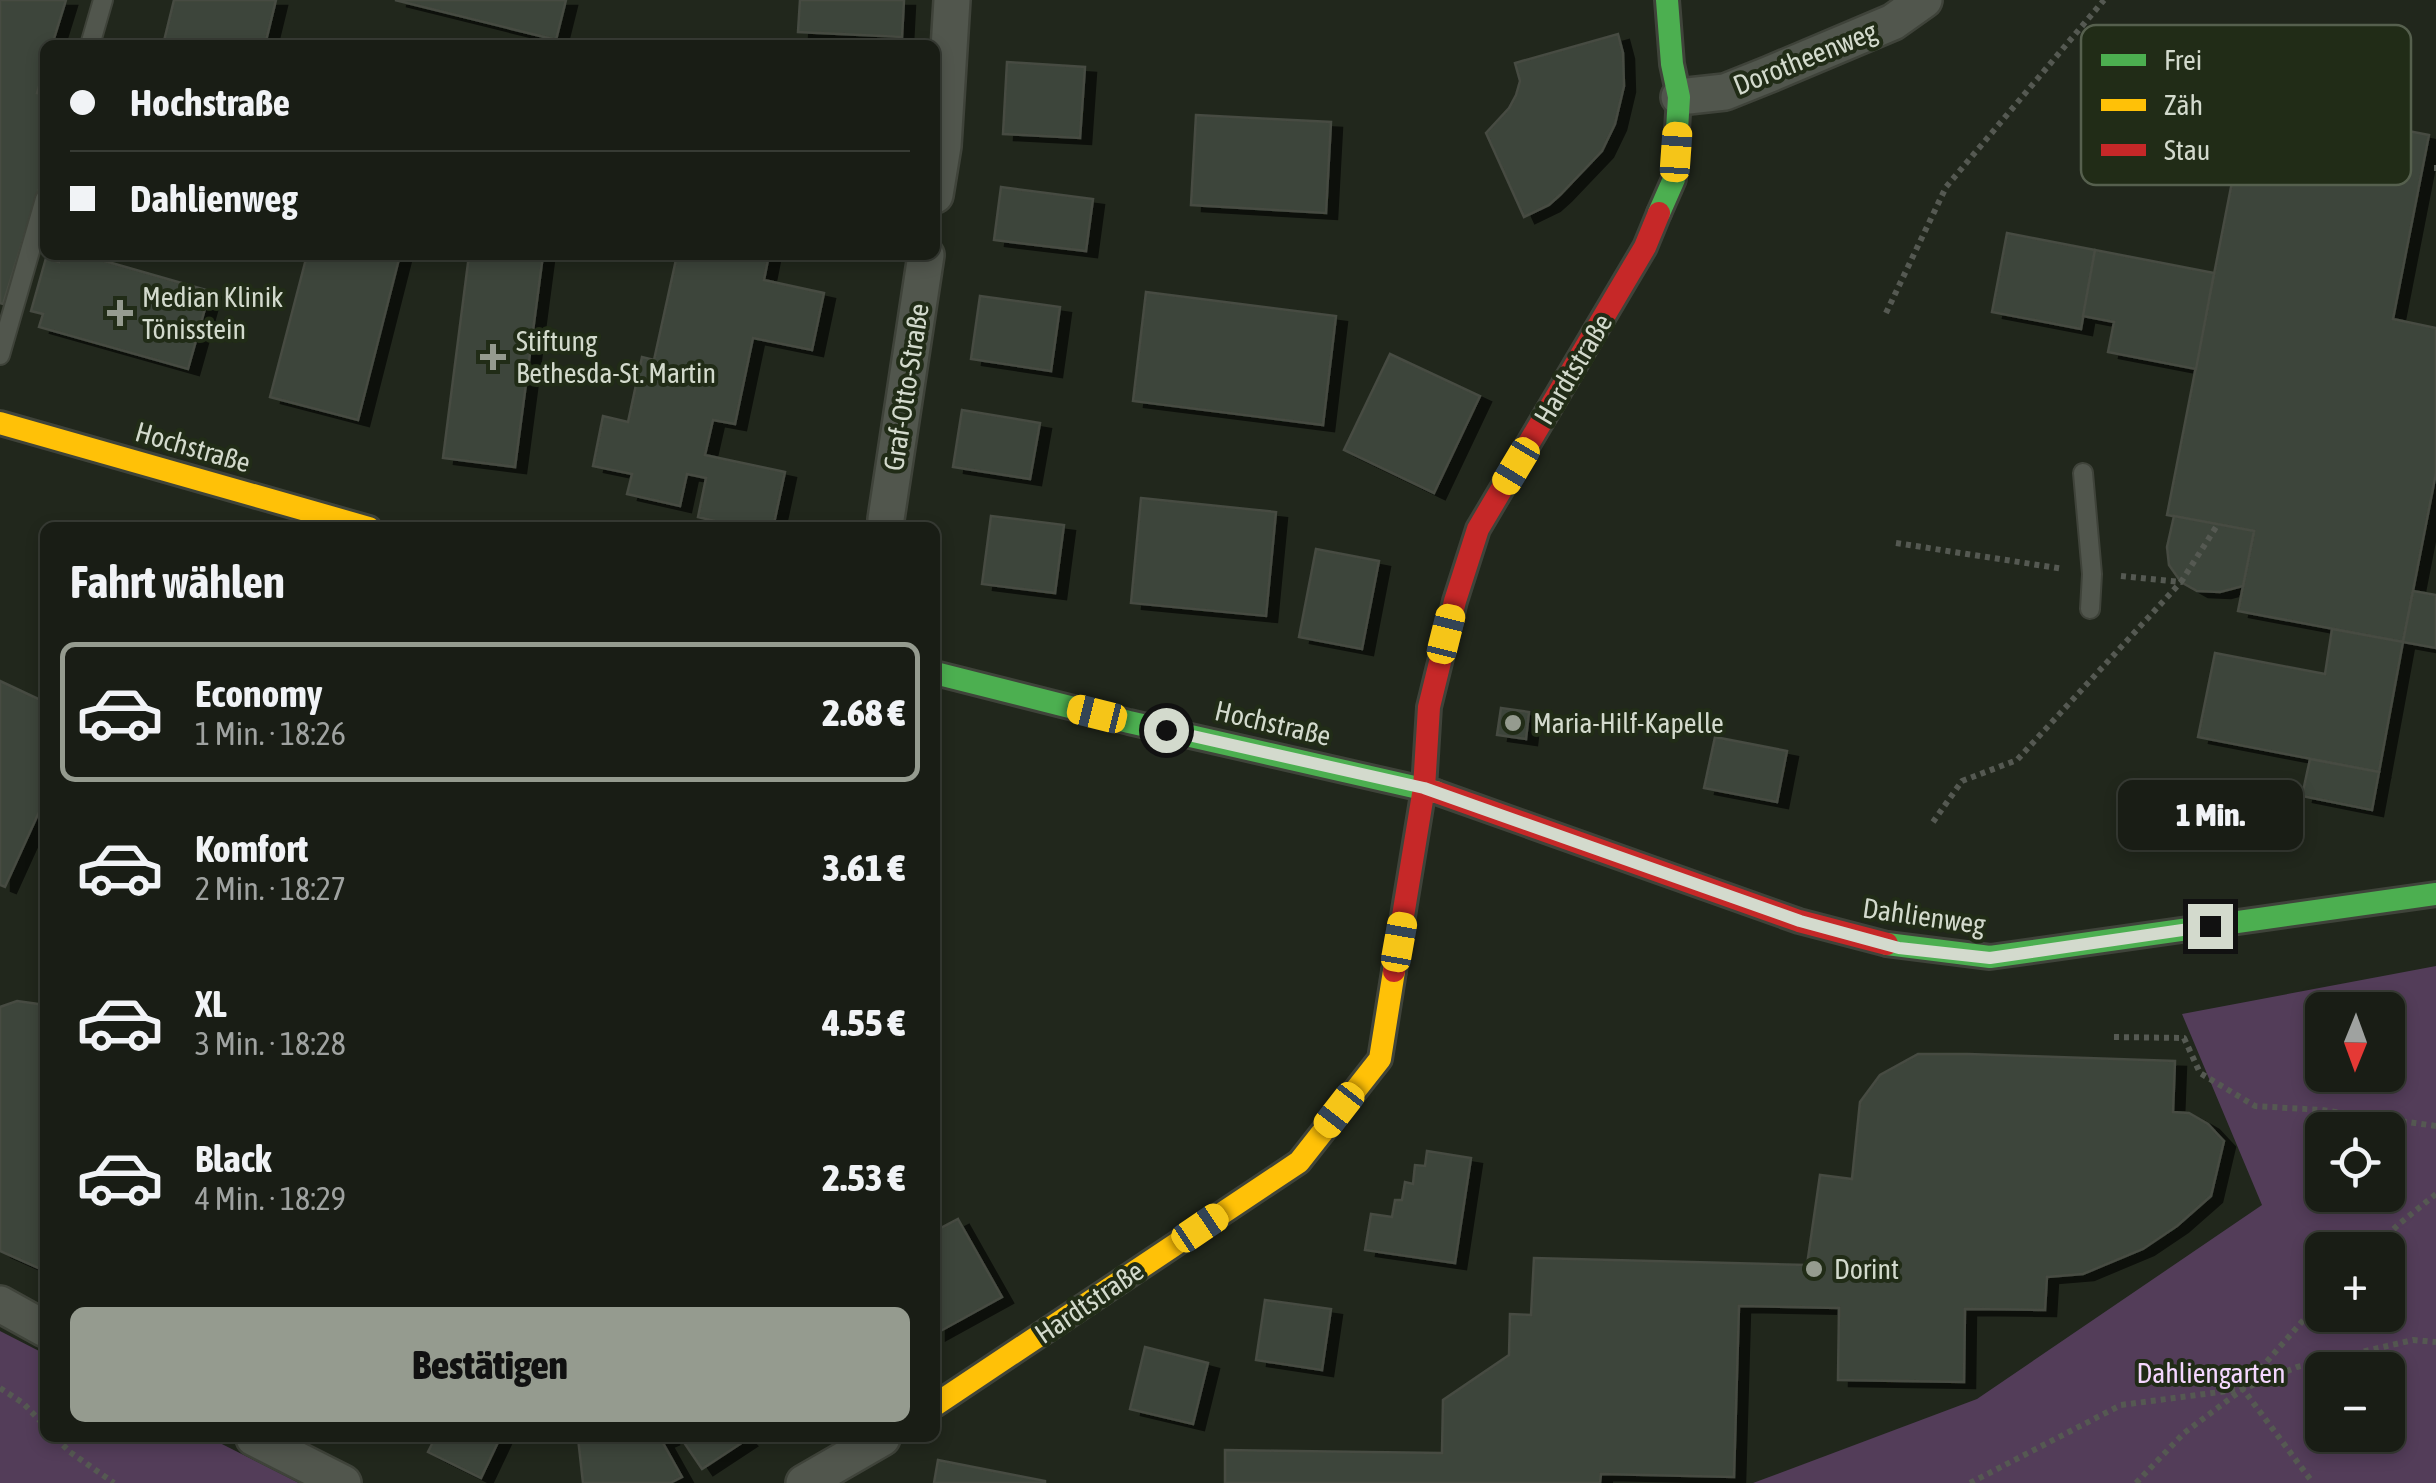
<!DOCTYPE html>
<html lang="de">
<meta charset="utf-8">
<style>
:root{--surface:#191d15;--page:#262a22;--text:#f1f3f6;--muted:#9fa2a0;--line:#373b34;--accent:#959b8f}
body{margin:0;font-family:"Asap Condensed",sans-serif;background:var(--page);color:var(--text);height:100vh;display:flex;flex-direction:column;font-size:38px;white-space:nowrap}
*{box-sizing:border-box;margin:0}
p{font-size:32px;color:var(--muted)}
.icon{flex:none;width:55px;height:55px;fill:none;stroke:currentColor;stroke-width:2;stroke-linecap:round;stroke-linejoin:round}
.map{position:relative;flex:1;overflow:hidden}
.details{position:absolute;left:40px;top:522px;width:900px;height:920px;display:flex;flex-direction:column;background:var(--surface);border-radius:15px;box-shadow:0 5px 15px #0003,0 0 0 2px var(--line)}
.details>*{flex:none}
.hud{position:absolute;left:40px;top:40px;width:900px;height:220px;border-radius:15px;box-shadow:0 5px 15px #0003,0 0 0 2px var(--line);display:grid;align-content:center;height:220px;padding:0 30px;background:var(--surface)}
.needle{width:65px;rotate:181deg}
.tools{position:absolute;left:2305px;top:992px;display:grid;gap:20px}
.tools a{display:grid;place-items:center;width:100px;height:100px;border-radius:15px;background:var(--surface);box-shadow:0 5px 15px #0003,0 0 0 2px var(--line);font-size:50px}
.end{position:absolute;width:45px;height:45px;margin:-22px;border:12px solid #d3dacd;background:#111;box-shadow:0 0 0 5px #111}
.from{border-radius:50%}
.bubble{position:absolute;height:70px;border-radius:15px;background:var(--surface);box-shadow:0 5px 15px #0003,0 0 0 2px var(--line);font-size:32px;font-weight:800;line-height:70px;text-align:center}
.car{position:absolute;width:30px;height:60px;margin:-30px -15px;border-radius:12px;box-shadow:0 0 8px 2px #0007;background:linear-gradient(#f5c518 24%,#345 0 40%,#f5c518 0 76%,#345 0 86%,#f5c518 0)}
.hud b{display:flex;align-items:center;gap:35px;height:95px;font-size:38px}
.hud b+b{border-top:2px solid var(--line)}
.hud i{width:25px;height:25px;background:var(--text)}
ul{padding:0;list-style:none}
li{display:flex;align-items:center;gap:30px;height:140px;margin:0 20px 15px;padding:0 10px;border:5px solid transparent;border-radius:15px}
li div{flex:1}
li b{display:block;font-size:38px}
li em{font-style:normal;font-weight:800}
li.on{border-color:var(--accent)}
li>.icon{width:90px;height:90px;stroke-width:1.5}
h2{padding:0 30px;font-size:45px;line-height:120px}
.button{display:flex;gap:20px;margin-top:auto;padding:20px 30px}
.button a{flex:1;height:115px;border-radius:15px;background:var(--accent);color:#111;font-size:40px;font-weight:800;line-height:115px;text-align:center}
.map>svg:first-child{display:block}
.green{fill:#533d59;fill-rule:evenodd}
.building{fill:#3e443a;stroke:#464b42;stroke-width:2.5;filter:url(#shadow)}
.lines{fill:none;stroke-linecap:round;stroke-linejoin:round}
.lane-casing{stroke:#3f433a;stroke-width:22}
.street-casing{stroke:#3f433a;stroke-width:40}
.fast-casing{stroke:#3f433a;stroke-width:28}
.slow-casing{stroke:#3f433a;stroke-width:28}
.jam-casing{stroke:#3f433a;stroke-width:28}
.path{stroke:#555952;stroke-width:6;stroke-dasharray:5 5;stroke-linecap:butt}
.lane{stroke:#51564d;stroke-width:18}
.street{stroke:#51564d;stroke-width:35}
.fast{stroke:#4caf50;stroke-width:22}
.slow{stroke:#ffc107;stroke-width:22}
.jam{stroke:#c62828;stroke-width:22}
.route{stroke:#d3dacd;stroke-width:12}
.poi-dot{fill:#959b8f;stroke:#212c17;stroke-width:4}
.labels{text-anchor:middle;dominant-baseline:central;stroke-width:8;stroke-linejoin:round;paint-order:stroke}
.street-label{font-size:28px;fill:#d3dacd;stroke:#212c17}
.poi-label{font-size:28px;fill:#d3dacd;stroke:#212c17;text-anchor:start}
.park-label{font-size:28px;fill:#f5d7ff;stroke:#212c17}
.key{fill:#212c17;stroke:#56604e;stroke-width:2.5}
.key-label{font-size:28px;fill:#d3dacd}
</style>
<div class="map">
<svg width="2436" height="1483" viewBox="0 0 2436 1483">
<defs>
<filter id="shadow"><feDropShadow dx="11" dy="6" stdDeviation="0" flood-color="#0009"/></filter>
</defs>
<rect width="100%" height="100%" fill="#21271c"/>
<g class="green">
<path d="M2436 966V1483H1753L1977 1399 2262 1205 2182 1014ZM2322 1010H2388V1075H2322ZM2322 1130H2388V1195H2322ZM2322 1250H2388V1315H2322ZM2322 1370H2388V1435H2322Z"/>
<path d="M0 1331 45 1354V1438H210L299 1483H0Z"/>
</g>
<g class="building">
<path d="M0 0H66L52 45H45V67L37 93 45 96V170L3 304 0 303Z"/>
<path d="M174 0H276L265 45H163Z"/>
<path d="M395 0H566L556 40Z"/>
<path d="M800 0H904L902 37 798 32Z"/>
<path d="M1618 34 1623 53 1624 86 1615 124 1602 151 1560 195 1549 205 1524 217 1486 133 1509 108 1516 95 1520 81 1515 63Z"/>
<path d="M1007 62 1085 67 1080 138 1003 134Z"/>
<path d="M2248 100 2429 135 2393 319 2436 328V473L2403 642 2238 611 2254 531 2167 515Z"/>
<path d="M1196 115 1331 122 1326 213 1191 205Z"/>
<path d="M1001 187 1093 199 1086 251 994 240Z"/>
<path d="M2007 233 2095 250 2081 329 1992 312Z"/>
<path d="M2095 250 2214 273 2196 369 2108 352 2114 322 2083 316Z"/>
<path d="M61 255H84L210 291 188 369 39 327 43 314 31 311 46 258 59 262Z"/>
<path d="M307 255H400L358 420 270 397Z"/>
<path d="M469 255H543L515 467 443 458Z"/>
<path d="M677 255H769L764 280 824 293 812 350 753 338 735 424 713 420 705 455 785 472 773 528H744L698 517 706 478 687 474 680 506 627 494 632 474 593 466 603 416 628 422 642 357 654 360Z"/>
<path d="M1146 292 1336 316 1323 425 1133 401Z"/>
<path d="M980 296 1060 307 1051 371 971 359Z"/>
<path d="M1390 354 1480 396 1434 493 1344 450Z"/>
<path d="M962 410 1040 423 1030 479 953 467Z"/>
<path d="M1141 498 1276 512 1266 616 1131 603Z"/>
<path d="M991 516 1064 525 1055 593 982 584Z"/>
<path d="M2174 516 2254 531 2243 586 2220 592 2197 591 2181 582 2169 565 2167 547Z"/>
<path d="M1316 549 1379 561 1362 649 1299 637Z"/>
<path d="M2413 591 2436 595V648L2403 642Z"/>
<path d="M2332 629 2403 642 2379 772 2198 737 2215 653 2325 674Z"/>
<path d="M0 681 45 702V799L5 887 0 885Z"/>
<path d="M1501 708 1529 712 1526 739 1497 735Z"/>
<path d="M1715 737 1787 751 1777 802 1704 788Z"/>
<path d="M2310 759 2379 772 2372 810 2302 796Z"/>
<path d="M17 1001 38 1004 44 1010 45 1017V1271L0 1251V1007Z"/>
<path d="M1918 1054H1968L2175 1061 2173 1112 2189 1113 2208 1124 2224 1141 2211 1196 2177 1226 2143 1249 2083 1274 2047 1277 2045 1310 1965 1309 1964 1382 1838 1380 1839 1308 1739 1306 1734 1477 1601 1474 1600 1483H1225V1450L1442 1453 1443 1400 1509 1355 1510 1314 1531 1315 1534 1258 1807 1265 1820 1175 1852 1179 1860 1102 1880 1075Z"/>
<path d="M1427 1151 1471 1158 1455 1263 1365 1250 1371 1214 1392 1217 1395 1200H1402L1405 1182 1413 1184 1415 1165 1425 1166Z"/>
<path d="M958 1219 1002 1297 935 1334V1231Z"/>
<path d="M1265 1300 1331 1309 1322 1370 1256 1360Z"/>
<path d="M1145 1347 1208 1363 1193 1424 1130 1409Z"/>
<path d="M435 1438H500L481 1478 428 1452Z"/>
<path d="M578 1438H669L662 1441 682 1477 670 1483H583Z"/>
<path d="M681 1438H744L746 1440 702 1469Z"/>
<path d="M938 1460 1045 1481V1483H934Z"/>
</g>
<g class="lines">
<g class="lane-casing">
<g id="lane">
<path d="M90 45 103 0"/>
<path d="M0 355 45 199"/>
<path d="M2083 473 2092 574 2090 609"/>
</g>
</g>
<g class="street-casing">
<g id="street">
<path d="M1679 97 1725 92 1770 74 1893 22 1924 0"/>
<path d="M935 195 943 146 952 0"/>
<path d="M886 519 926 255"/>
<path d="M0 1304 45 1329"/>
<path d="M254 1438 343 1483"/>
<path d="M804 1483 882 1438"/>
</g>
</g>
<g class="fast-casing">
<g id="fast">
<path d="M1659 213 1674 179 1679 97 1672 64 1667 0"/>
<path d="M935 673 1129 722 1436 792"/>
<path d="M1887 944 1990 957 2436 894"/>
</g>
</g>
<g class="slow-casing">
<g id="slow">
<path d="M0 423 369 528"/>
<path d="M935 1405 1299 1162 1380 1059 1394 971"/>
</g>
</g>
<g class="jam-casing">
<g id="jam">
<path d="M1436 792 1799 921 1887 944"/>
<path d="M1394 971 1424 788 1429 707 1455 601 1478 529 1645 247 1659 213"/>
</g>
</g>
<g class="path">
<path d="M2434 168H2436"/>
<path d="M1886 313 1946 187 2104 0"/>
<path d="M1896 543 2064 569"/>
<path d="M2121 576 2181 582 2218 524"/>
<path d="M1933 822 1962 781 2017 760 2181 582"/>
<path d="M2114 1037 2184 1038 2200 1073 2255 1106 2322 1110 2436 1126"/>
<path d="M2372 1250 2399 1224 2436 1194"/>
<path d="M2247 1384 2322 1299"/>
<path d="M0 1388 23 1403 45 1426"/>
<path d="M56 1438 70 1452 114 1483"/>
<path d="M1970 1483 2121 1405 2243 1389 2297 1367 2413 1340 2436 1342"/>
<path d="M2136 1483 2184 1433 2243 1389 2313 1483"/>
</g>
<use href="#lane" class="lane"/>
<use href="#street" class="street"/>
<use href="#fast" class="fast"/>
<use href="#slow" class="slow"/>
<use href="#jam" class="jam"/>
</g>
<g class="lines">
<path class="route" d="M1166 730 1424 788 1800 921 1899 948 1990 958 2210 926"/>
</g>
<g class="poi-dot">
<path d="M115 298h10v10h10v10h-10v10h-10v-10h-10v-10h10z"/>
<path d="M488 342h10v10h10v10h-10v10h-10v-10h-10v-10h10z"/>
<circle cx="1513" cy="723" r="10"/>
<circle cx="1814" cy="1269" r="10"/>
</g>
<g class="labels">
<g class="street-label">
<text transform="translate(1805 58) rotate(-22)">Dorotheenweg</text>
<text transform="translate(1573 369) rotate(-59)">Hardtstraße</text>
<text transform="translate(906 387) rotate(-81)">Graf-Otto-Straße</text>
<text transform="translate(193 447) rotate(16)">Hochstraße</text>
<text transform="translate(1273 723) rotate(13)">Hochstraße</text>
<text transform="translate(1924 916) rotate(8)">Dahlienweg</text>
<text transform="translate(1089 1302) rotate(-34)">Hardtstraße</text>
</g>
<g class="poi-label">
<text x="142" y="297">Median Klinik<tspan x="142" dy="32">Tönisstein</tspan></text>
<text x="516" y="341">Stiftung<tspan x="516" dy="32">Bethesda-St. Martin</tspan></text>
<text x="1533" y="723">Maria-Hilf-Kapelle</text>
<text x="1834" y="1269">Dorint</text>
</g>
<g class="park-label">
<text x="2211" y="1373">Dahliengarten</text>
</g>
</g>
<rect x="2081" y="25" width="330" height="160" rx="15" class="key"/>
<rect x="2101" y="54" width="45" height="12" fill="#4caf50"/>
<rect x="2101" y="99" width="45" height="12" fill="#ffc107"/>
<rect x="2101" y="144" width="45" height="12" fill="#c62828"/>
<g class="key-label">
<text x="2164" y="70">Frei</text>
<text x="2164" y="115">Zäh</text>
<text x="2164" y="160">Stau</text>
</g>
</svg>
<div class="tools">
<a><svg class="needle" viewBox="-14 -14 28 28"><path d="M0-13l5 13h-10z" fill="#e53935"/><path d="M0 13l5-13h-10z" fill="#9fa2a0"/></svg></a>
<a><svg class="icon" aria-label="locate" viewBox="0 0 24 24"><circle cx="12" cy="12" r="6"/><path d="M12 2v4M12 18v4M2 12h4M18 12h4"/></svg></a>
<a>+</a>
<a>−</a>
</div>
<i class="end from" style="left:1166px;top:730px"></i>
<i class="end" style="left:2210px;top:926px"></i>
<div class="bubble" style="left:2118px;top:780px;width:185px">1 Min.</div>
<i class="car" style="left:1676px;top:152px;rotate:4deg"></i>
<i class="car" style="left:1516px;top:466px;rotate:211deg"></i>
<i class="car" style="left:1446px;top:634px;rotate:14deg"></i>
<i class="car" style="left:1097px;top:714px;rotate:284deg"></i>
<i class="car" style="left:1399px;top:942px;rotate:10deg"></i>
<i class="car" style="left:1339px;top:1110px;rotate:218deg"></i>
<i class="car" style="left:1200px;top:1228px;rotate:56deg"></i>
<div class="hud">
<b><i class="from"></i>Hochstraße</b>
<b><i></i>Dahlienweg</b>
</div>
<section class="details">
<h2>Fahrt wählen</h2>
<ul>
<li class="on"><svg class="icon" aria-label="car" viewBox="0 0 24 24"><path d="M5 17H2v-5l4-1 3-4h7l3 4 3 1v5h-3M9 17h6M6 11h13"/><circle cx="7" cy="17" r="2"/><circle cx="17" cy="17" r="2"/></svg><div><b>Economy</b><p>1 Min. · 18:26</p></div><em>2.68 €</em></li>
<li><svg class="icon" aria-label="car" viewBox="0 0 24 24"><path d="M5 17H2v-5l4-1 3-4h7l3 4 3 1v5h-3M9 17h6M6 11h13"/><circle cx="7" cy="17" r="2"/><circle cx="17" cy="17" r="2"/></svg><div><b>Komfort</b><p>2 Min. · 18:27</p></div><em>3.61 €</em></li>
<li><svg class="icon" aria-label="car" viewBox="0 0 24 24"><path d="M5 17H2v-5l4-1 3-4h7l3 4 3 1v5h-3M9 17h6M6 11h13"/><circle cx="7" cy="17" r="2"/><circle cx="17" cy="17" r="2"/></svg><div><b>XL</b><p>3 Min. · 18:28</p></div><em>4.55 €</em></li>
<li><svg class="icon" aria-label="car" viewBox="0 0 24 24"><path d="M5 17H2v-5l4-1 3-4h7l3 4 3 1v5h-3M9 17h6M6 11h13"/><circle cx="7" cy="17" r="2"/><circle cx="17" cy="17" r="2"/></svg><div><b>Black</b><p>4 Min. · 18:29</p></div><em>2.53 €</em></li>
</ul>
<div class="button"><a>Bestätigen</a></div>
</section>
</div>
